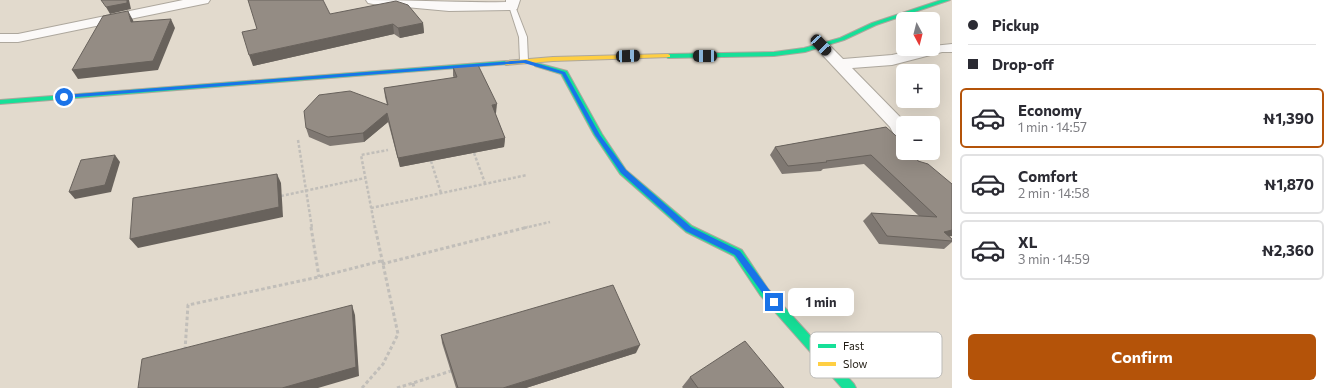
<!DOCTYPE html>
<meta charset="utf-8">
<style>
:root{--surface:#fff;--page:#f7f7f7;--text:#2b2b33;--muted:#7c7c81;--line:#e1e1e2;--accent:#b45309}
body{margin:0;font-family:Commissioner,sans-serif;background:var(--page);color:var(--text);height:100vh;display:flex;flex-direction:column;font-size:15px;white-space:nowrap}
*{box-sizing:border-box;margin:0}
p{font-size:13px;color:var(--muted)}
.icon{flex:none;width:22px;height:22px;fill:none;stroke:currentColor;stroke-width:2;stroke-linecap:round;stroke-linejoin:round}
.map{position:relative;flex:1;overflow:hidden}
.side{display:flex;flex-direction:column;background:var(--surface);width:380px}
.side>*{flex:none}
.guide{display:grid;align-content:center;height:88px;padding:0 16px;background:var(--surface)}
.needle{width:26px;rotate:173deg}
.tools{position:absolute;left:896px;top:12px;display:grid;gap:8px}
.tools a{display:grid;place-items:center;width:44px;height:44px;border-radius:6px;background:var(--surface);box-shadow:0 4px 16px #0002;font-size:20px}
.end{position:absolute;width:18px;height:18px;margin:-9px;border:5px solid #1a73e8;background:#fff;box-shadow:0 0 0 2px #fff}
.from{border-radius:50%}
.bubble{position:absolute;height:28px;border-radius:6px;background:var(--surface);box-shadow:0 4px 16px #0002;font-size:13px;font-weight:700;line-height:28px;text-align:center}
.car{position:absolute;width:12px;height:24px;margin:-12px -6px;border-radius:5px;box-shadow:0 0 3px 1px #0007;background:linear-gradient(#222 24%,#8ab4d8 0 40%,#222 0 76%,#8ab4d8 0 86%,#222 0)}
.guide b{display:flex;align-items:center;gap:14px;height:38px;font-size:15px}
.guide b+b{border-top:1px solid var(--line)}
.guide i{width:10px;height:10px;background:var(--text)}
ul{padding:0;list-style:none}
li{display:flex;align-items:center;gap:12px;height:60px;margin:0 8px 6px;padding:0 8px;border:2px solid var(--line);border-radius:6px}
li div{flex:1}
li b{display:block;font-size:15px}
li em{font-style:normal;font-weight:700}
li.current{border-color:var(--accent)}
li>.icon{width:36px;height:36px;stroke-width:1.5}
.button{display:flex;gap:8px;margin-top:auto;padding:8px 16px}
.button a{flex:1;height:46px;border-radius:6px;background:var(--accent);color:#fff;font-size:16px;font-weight:700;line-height:46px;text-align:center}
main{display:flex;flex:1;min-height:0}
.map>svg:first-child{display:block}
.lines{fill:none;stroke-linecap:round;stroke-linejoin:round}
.lane-casing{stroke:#ada79d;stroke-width:2}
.street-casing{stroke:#ada79d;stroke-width:2}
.fast-casing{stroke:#ada79d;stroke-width:2}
.slow-casing{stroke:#ada79d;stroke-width:2}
.path-far1{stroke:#c1beb9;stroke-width:2.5;stroke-dasharray:3 2;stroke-linecap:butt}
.path{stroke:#c1beb9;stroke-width:3;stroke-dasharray:3.5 2.5;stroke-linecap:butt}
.lane{fill:#fbf9f8;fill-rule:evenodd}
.street{fill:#fbf9f8;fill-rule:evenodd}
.fast{fill:#16e098;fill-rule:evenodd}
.slow{fill:#ffcf43;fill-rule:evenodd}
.wall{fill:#7f7872}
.shaded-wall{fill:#68625c}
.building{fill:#948c84;stroke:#68625c}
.route{fill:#1a73e8}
.key{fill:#fff;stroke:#bcbbb8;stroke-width:1}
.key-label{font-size:11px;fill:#201b12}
</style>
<main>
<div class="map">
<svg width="952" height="388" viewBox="0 0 952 388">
<rect width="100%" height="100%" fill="#e2dacd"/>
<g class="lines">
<g class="lane-casing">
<path id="lane" d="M512 4 515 6 527 37 528 61 524 63 520 61 519 37 509 6Z"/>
</g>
<g class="street-casing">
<g id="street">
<path d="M183 0H210L208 3 203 4 18 42H0V34H18Z"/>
<path d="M366 0C413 0 459 3 506 2V0H520L517 9 512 10 449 11 373 4 368 3Z"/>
<path d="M821 41 826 42 843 59 892 55 919 49H933V46L952 44V52H942L892 65 852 68 903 120 905 123H903V142L897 140 890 127 816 48 814 45 816 42Z"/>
</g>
</g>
<g class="fast-casing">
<g id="fast">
<path d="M941 0H950L876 25 844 40 805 52 774 56 668 58 665 56 668 54 774 52 804 48 840 38 872 23Z"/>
<path d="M506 61 508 62V64L0 104V100Z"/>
<path d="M537 63 567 71 602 134 626 170 692 226 742 250 768 289 854 384 856 388H842L760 295 734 256 686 232 620 174 594 135 561 74 535 66V64Z"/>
</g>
</g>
<g class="slow-casing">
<path id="slow" d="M668 54 670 55V57L553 61 506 65 503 63 506 61 553 57Z"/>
</g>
<g class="path-far1">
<path d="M298 140 312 228"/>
<path d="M474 153 485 183"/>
<path d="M431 161 441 193"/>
<path d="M281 196 365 178"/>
<path d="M371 208 527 175"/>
<path d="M375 228 361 155 388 150"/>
<path d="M524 228 550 222"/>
</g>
<g class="path">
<path d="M311 227 319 277"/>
<path d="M382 264 528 227"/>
<path d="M185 350 188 305 319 277 381 261"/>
<path d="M413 383 414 388"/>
<path d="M362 388 383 364 398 334 375 227"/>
<path d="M397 388 451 371"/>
</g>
<use href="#lane" class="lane"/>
<use href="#street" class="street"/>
<use href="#fast" class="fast"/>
<use href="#slow" class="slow"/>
</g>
<g class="wall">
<path d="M250 0H293L330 14 423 23 424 33 400 38 394 34 253 66 257 29Z"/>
<path d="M453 67 496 113H495L505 138 504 147 400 167 388 122 364 142 330 146 309 137 306 128 387 105 385 97 384 88 454 78 453 76Z"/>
<path d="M886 127 918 161 952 184V236H949L952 239V242L944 249 879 244 863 221 871 213 919 216 864 164 823 169 821 171 782 174 770 155 775 147Z"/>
<path d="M441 335 636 353 526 388H456L442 343Z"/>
<path d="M690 377 784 388H683L682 387Z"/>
</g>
<g class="shaded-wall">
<path d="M127 0H129L131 9 110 14 106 7Z"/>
<path d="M128 11 133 20 136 32 131 22Z"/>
<path d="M171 19 175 28 158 70 78 79 72 70Z"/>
<path d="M423 23 424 33 400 38 398 28Z"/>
<path d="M393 24 394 34 253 66 249 55Z"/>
<path d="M497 104 496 113 492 114V105Z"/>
<path d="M387 113 388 122 364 142 363 133Z"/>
<path d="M505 138 504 147 400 167 398 158Z"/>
<path d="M115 155 120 162 111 192 75 199 69 192Z"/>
<path d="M277 174 281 183 283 217 138 248 130 239Z"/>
<path d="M952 230V236L935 240 944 232Z"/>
<path d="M352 305 355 315 359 376 318 388H282Z"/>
<path d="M640 345 636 353 526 388H503Z"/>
</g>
<g class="building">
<path d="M101 0H127V3L106 7Z"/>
<path d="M248 0H323L330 14 396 1 408 5 423 23 398 28 393 24 249 55 242 32 257 29Z"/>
<path d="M128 11 131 22 171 19 153 61 72 70 103 16Z"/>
<path d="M478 65 497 104 492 105 505 138 398 158 387 113 363 133 328 137 306 128 304 111 319 95 350 91 388 105 384 88 457 77 453 67Z"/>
<path d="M886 127 903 142V153H914L918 161 928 164 952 184V230L944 232 952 239V241L887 236 871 213 937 217 871 155 826 161 827 162 788 166 775 147Z"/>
<path d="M115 155 105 185 69 192 81 160Z"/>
<path d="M277 174 279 207 130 239 133 198Z"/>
<path d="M613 285 640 345 503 388H458L441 335Z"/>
<path d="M352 305 356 367 282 388H138L142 359Z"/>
<path d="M745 341 784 388H698L690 377Z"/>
</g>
<path class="route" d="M526 60 565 72 600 135 626 170 691 227 740 251 777 300V305H771L735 255 686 231 621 173 595 135 562 74 524 63 64 98 61 97 64 95Z"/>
<rect x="810" y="332" width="132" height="46" rx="6" class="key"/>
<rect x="818" y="344" width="18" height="4" fill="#16e098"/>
<rect x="818" y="362" width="18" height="4" fill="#ffcf43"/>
<g class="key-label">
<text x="843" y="350">Fast</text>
<text x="843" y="368">Slow</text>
</g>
</svg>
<div class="tools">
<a><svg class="needle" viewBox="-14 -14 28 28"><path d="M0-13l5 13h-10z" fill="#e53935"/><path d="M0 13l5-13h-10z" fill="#7c7c81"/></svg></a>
<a>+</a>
<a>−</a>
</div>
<i class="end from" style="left:64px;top:97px"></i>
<i class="end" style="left:774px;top:302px"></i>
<div class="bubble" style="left:788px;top:288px;width:66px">1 min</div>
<i class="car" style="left:821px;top:45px;rotate:137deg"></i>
<i class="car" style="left:628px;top:56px;rotate:88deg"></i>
<i class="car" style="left:705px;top:56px;rotate:270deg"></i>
</div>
<section class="side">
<div class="guide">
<b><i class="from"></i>Pickup</b>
<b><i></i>Drop-off</b>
</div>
<ul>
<li class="current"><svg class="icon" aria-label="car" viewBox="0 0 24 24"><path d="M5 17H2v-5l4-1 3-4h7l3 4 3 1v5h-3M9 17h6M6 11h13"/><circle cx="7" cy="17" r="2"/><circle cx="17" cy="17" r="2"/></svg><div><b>Economy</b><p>1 min · 14:57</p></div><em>₦1,390</em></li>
<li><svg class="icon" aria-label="car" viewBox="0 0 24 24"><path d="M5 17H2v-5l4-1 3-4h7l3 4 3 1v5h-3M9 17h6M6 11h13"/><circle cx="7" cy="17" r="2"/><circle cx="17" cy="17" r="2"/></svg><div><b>Comfort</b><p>2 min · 14:58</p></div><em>₦1,870</em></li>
<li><svg class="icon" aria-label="car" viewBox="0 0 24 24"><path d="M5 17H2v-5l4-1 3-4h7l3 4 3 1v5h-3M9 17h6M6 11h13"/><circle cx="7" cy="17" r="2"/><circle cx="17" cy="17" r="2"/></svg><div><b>XL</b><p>3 min · 14:59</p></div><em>₦2,360</em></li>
</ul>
<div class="button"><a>Confirm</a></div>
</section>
</main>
